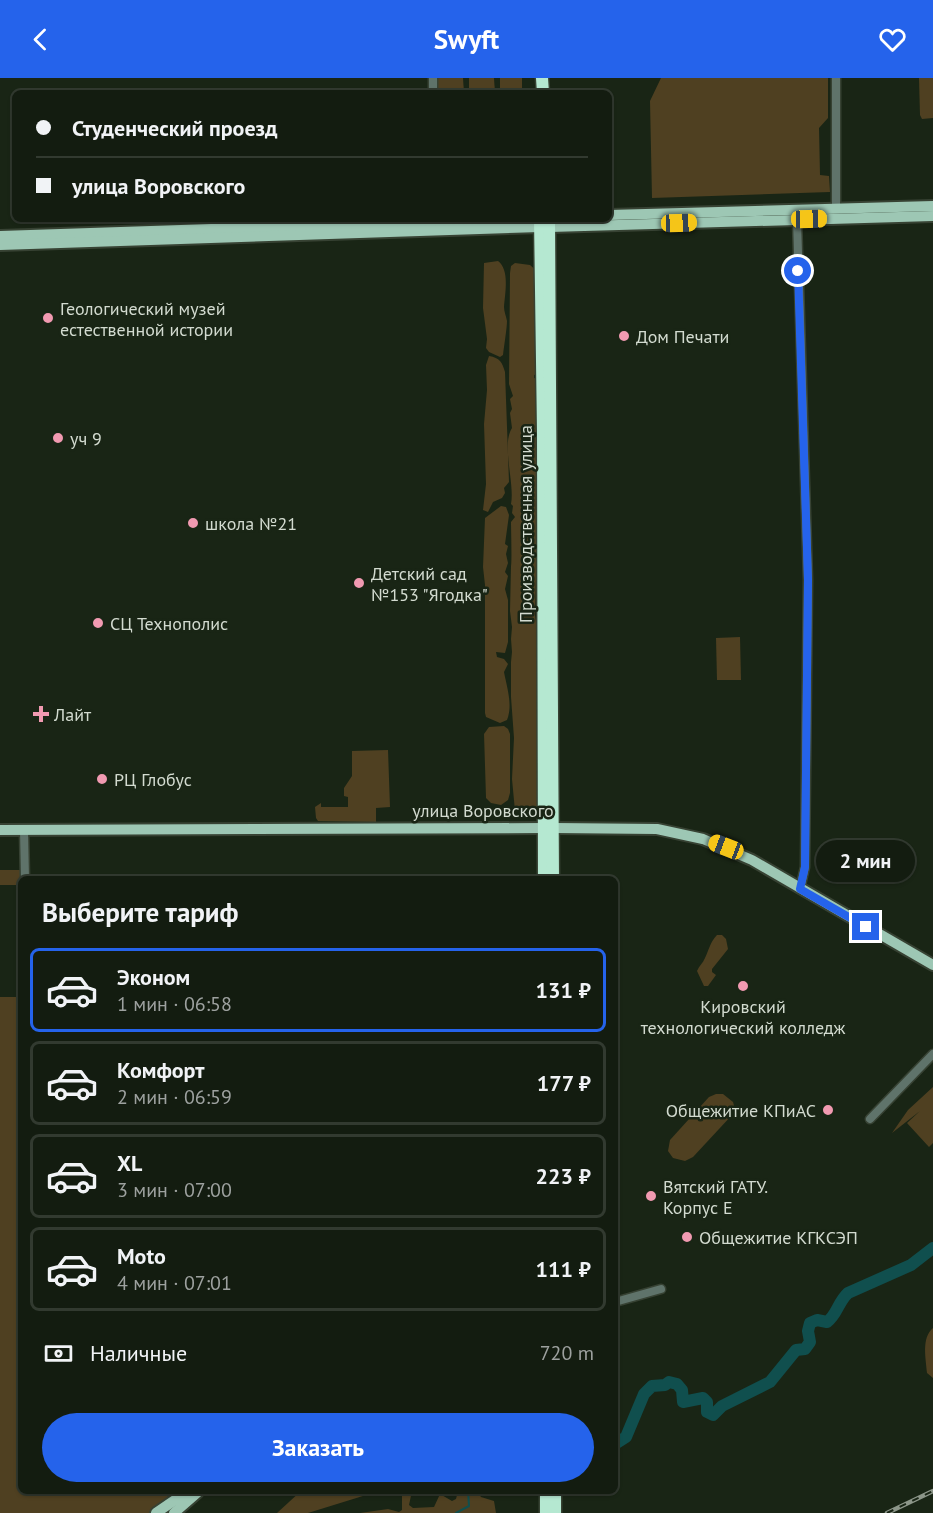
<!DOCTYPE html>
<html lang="ru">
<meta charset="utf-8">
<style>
:root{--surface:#131c10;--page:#20291e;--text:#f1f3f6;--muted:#9da19f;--line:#323a30;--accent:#2563eb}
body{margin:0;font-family:"PT Sans",sans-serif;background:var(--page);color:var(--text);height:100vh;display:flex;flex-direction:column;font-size:22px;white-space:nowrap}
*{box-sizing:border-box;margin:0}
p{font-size:20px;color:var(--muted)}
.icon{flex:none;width:33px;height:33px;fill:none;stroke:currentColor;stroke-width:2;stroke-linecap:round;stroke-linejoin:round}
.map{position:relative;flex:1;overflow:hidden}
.sheet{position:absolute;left:18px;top:798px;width:600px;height:618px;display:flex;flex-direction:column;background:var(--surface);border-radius:9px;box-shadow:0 2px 4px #0004,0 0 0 2px var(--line)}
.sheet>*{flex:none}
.hud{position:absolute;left:12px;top:12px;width:600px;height:132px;border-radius:9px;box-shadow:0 2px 4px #0004,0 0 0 2px var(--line);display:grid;align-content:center;height:132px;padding:0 24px;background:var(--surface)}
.end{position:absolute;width:27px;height:27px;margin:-14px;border:8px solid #2563eb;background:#fff;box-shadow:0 0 0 3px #fff}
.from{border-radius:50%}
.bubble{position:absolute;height:42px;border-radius:21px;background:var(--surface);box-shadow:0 2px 4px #0004,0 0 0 2px var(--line);font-size:20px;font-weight:700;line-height:42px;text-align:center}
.car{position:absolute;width:18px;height:36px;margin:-18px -9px;border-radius:8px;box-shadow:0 0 4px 2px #0007;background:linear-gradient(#f5c518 24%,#345 0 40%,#f5c518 0 76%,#345 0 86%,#f5c518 0)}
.hud b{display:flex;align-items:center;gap:21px;height:57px;font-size:22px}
.hud b+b{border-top:2px solid var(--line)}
.hud i{width:15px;height:15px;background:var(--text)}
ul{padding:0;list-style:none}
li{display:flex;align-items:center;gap:18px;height:84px;margin:0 12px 9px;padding:0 12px;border:3px solid var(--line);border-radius:9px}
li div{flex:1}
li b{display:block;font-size:22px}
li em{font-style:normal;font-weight:700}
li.on{border-color:var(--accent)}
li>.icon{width:54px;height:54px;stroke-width:1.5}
h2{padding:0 24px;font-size:27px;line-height:72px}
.pay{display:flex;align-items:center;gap:15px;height:66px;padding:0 24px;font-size:22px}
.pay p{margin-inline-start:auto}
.action{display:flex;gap:12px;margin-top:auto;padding:12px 24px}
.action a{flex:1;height:69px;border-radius:36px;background:var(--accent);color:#fff;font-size:24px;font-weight:700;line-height:69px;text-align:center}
header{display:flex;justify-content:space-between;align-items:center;height:78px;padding:0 24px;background:var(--accent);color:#fff;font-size:27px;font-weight:700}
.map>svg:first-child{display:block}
.green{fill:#4f4021}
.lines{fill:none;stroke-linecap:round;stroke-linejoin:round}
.stream{stroke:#104f4e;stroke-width:2}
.river{stroke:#104f4e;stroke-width:12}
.minor-casing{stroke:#374233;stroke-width:11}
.major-casing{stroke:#374233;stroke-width:14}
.highway-casing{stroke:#374233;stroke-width:15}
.minor{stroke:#5f736a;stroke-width:8}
.major{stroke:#9dc7b4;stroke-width:10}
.highway{stroke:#b5e8d1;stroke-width:12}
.rail-casing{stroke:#8c9689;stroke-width:4.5}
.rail{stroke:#192515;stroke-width:2;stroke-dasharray:7;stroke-linecap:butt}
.route{stroke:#2563eb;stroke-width:8}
.poi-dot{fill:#f19ab1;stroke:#192515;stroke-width:2}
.labels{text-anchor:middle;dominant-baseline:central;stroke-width:5;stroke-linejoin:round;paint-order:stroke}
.poi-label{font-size:18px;fill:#d3dbd0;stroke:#192515;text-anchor:start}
.street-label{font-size:18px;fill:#d3dbd0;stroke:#192515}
</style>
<header><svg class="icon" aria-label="back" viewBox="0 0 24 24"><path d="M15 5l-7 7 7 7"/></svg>Swyft<svg class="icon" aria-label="heart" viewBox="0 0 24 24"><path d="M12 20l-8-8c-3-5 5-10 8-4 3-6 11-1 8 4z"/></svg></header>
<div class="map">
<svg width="933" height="1435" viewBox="0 0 933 1435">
<rect width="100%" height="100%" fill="#192515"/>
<g class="green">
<path d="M437 0H463L464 15H437Z"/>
<path d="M469 0H494L495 15H469Z"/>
<rect x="500" y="0" width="22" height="15"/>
<path d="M661 0H828V40L819 50 820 97 829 98 830 114 652 120 650 23Z"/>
<path d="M919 0H933V40L922 41 920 37Z"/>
<path d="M498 183C510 192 505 216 504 229 504 233 506 238 507 243 507 250 504 268 503 277L500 279 489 274 486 270 487 261 483 230 484 185Z"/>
<path d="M515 185 530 187 540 196 538 296 534 297V300L538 301 539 305 535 308 538 314 539 375 537 378C538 398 535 417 536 436 537 447 535 455 537 465L535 537 538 558 537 730 525 736 515 733 512 701 514 660 511 619V584L512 574 511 561 512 549 510 533 511 488C512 483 511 451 511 444L515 439 512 435 513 428 511 426C515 405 501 367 512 350L510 335 512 331 510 321 513 318 509 306 510 195 511 188Z"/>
<path d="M489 278C500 280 502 284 505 294L509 404 504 410 505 415 502 420 493 424 488 434 483 432 486 406 484 346 487 312 486 287Z"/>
<path d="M501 428 506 429 509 437 505 466 508 468 506 476 508 485 505 494 508 498 505 511 508 522V564L505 575 496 574 497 579 504 581 508 586 504 594C507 610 513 627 507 642L500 645 486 639 485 635V507L483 489 485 440Z"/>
<path d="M740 559 741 602H717L716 560Z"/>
<path d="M504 648 508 651 510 656V715L508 722 501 727 491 725 486 720 484 656 489 649Z"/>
<path d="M388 672 390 729 376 730V744L318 743 316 740 315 729 321 725V729H348V719L344 718V710L352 698V673Z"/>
<rect x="0" y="792" width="21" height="15"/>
<path d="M717 857H722L726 861 728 871 712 891V894L716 897 708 908H704L697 893C699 888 703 885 705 880 709 872 710 864 717 857Z"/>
<path d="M0 919H21V1413H164L169 1420 149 1435H0Z"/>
<path d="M933 1009V1065L929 1069 907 1045 920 1033 892 1055 908 1032Z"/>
<path d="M716 1016H723L733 1024 735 1031 732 1037 693 1079 685 1083 673 1080 668 1073 670 1062 709 1019Z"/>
<path d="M933 1250V1300L927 1295C926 1281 921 1260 933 1250Z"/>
<path d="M301 1413H379L308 1435H277Z"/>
<path d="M402 1413H412L409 1427 413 1430 434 1429 440 1416 452 1423 456 1421 457 1417 454 1413H477L481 1419 494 1423 496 1435H360L388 1431 399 1434 402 1432Z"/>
</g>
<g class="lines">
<path class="stream" d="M456 1435 469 1428 468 1413"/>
<path class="river" d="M615 1366 626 1359 644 1316 652 1308 665 1307 669 1304 677 1306 682 1312 683 1324 703 1320 707 1324V1334L713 1337 722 1328 770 1304 796 1272 805 1271 810 1264 808 1253 810 1245 817 1242 827 1244C837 1237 838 1224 848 1215L911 1187 933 1170"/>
<g class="minor-casing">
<g id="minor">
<path d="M433 0V15"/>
<path d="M836 0V131"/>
<path d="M797 142 808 502 805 789 800 811"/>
<path d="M24 752 25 801"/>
<path d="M870 1041 933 976"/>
<path d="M615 1224 661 1211"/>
</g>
</g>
<g class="major-casing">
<g id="major">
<path d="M609 137 933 128"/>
<path d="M550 149 933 138"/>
<path d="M0 158 506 141"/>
<path d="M0 167 540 149"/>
<path d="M554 750 657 751 703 761 752 782 933 887"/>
<path d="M0 752 544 750"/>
<path d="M156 1435 175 1422 198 1414"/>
<path d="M174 1435 197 1415"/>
</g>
</g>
<g class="highway-casing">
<g id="highway">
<path d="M542 0 543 15"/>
<path d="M540 141 543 354 544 801"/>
<path d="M549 141 553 801"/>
<path d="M546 1435V1413"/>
<path d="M555 1435V1413"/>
</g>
</g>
<use href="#minor" class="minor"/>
<use href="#major" class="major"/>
<use href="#highway" class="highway"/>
<g class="rail-casing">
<path id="rail" d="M887 1435 933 1413"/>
</g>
<use href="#rail" class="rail"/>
</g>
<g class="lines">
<path class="route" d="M798 193 808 502 805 789 800 811 866 849"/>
</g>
<g class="poi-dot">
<circle cx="48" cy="240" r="6"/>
<circle cx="624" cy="258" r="6"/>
<circle cx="58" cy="360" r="6"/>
<circle cx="193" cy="445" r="6"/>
<circle cx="359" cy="505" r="6"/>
<circle cx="98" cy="545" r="6"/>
<path d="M38 627h6v6h6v6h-6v6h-6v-6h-6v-6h6z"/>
<circle cx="102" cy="701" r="6"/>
<circle cx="743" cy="908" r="6"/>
<circle cx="828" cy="1032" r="6"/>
<circle cx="651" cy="1118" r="6"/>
<circle cx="687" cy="1159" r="6"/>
</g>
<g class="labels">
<g class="poi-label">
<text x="60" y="230">Геологический музей<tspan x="60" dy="21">естественной истории</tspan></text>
<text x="636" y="258">Дом Печати</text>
<text x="70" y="360">уч 9</text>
<text x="205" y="445">школа №21</text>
<text x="371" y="495">Детский сад<tspan x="371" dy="21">№153 "Ягодка"</tspan></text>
<text x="110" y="545">СЦ Технополис</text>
<text x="54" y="636">Лайт</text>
<text x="114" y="701">РЦ Глобус</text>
<text x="743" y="928" text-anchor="middle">Кировский<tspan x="743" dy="21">технологический колледж</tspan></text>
<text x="816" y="1032" text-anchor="end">Общежитие КПиАС</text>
<text x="663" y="1108">Вятский ГАТУ.<tspan x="663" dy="21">Корпус Е</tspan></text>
<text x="699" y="1159">Общежитие КГКСЭП</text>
</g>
<g class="street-label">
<text transform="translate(525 446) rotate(-90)">Производственная улица</text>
<text x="483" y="732">улица Воровского</text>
</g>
</g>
</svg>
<i class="end from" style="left:798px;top:193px"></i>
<i class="end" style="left:866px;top:849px"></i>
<div class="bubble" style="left:816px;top:762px;width:99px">2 мин</div>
<i class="car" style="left:809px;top:141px;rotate:89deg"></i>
<i class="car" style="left:679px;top:145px;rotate:88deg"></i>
<i class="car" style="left:726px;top:769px;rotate:291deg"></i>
<div class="hud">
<b><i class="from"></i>Студенческий проезд</b>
<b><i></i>улица Воровского</b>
</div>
<section class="sheet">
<h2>Выберите тариф</h2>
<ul>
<li class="on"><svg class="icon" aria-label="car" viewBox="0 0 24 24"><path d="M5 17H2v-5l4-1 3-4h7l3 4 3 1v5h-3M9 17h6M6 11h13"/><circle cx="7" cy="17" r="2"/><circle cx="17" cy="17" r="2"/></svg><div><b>Эконом</b><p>1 мин · 06:58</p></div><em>131 ₽</em></li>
<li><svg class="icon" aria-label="car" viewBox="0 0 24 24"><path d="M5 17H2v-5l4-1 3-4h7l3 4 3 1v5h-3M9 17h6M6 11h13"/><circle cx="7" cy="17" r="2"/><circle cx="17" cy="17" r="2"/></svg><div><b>Комфорт</b><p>2 мин · 06:59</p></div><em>177 ₽</em></li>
<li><svg class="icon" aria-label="car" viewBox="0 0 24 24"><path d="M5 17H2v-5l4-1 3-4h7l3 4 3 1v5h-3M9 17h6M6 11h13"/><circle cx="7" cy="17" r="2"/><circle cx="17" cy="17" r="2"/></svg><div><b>XL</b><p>3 мин · 07:00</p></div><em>223 ₽</em></li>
<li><svg class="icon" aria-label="car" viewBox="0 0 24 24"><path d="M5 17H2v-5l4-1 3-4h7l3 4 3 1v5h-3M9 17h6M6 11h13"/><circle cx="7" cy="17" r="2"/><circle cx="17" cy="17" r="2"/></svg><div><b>Moto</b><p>4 мин · 07:01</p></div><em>111 ₽</em></li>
</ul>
<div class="pay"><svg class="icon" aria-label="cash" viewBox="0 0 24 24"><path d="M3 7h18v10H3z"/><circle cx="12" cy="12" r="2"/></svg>Наличные<p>720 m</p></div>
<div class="action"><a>Заказать</a></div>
</section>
</div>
